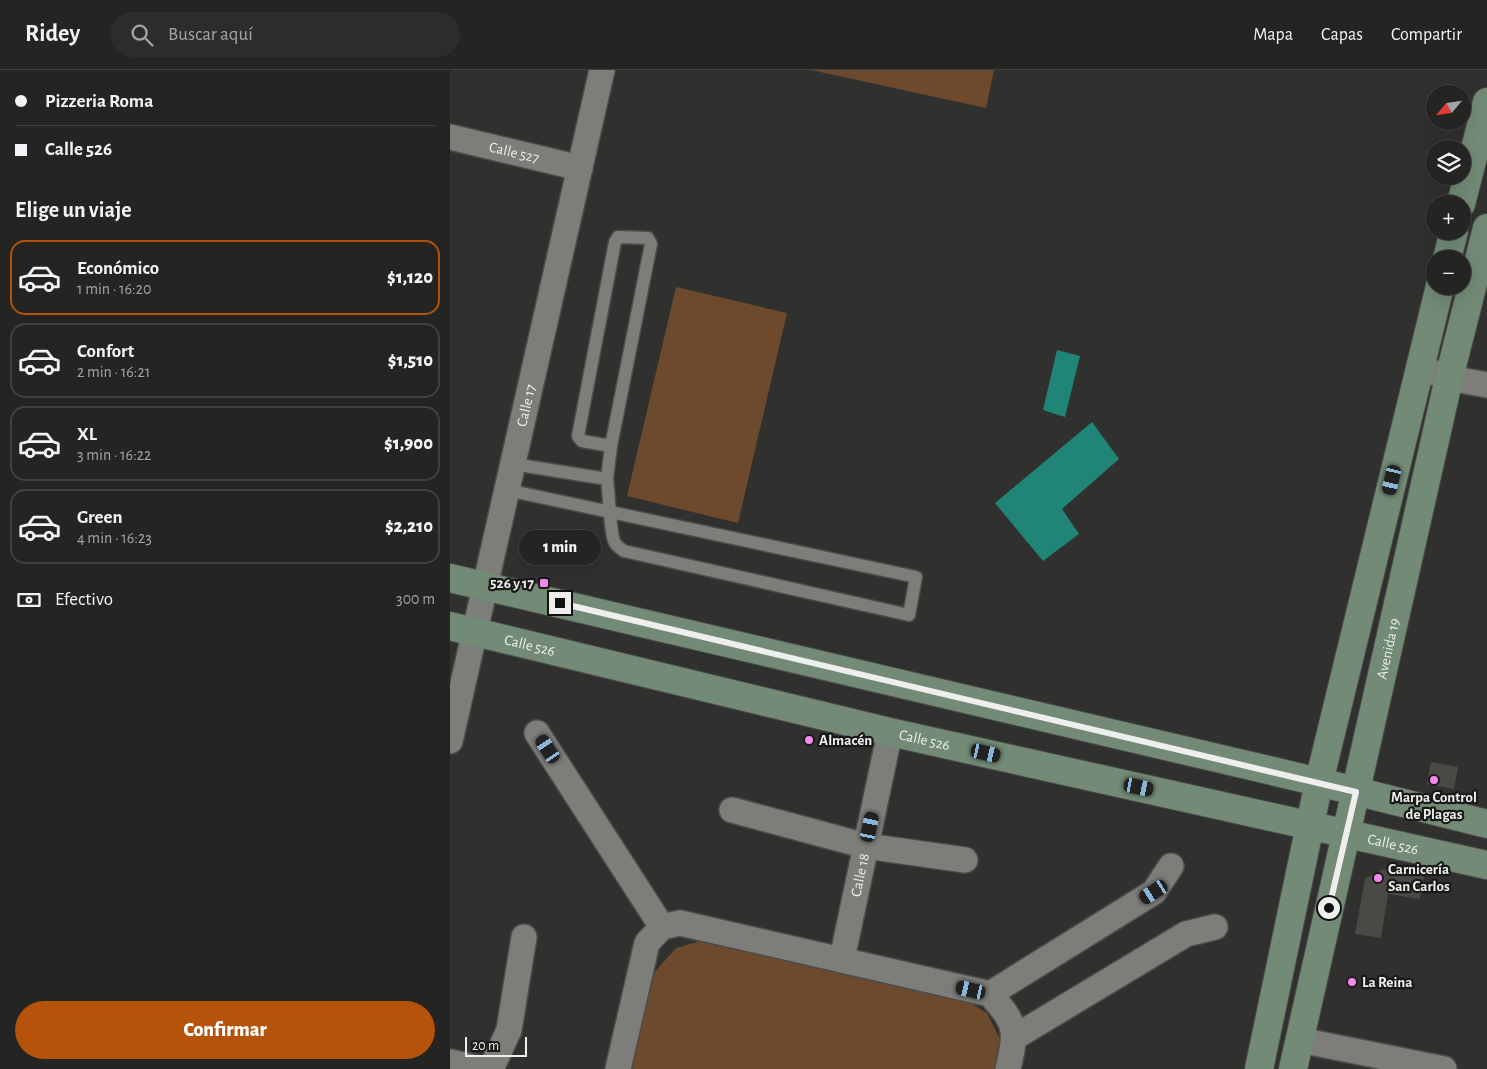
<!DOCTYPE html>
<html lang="es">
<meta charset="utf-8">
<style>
:root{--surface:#242522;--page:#2c2d2a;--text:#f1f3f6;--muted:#a3a5a5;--line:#414240;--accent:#b45309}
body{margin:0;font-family:"Alegreya Sans",sans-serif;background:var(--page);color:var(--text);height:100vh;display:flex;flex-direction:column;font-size:19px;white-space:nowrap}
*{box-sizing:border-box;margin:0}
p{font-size:16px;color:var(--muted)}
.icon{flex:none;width:28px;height:28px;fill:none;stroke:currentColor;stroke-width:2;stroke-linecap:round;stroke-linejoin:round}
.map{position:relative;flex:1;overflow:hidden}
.details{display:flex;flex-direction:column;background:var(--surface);width:450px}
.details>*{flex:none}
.guide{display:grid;align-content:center;height:110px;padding:0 15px;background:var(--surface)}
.needle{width:32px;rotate:241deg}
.tools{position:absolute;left:976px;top:15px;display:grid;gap:10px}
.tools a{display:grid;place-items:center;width:45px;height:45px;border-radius:50%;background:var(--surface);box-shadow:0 5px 20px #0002,0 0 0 1px var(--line);font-size:25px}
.scale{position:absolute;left:15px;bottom:12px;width:62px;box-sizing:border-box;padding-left:5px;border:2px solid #eeefed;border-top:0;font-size:14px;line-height:18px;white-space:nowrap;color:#eeefed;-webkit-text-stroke:4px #191917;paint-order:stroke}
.end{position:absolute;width:22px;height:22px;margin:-11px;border:6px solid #eeefed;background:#111;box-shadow:0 0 0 2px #111}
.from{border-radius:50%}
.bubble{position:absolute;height:35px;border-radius:18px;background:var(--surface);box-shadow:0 5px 20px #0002,0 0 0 1px var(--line);font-size:16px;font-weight:800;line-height:35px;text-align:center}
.car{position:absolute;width:15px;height:30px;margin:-15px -8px;border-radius:6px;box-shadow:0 0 4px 1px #0007;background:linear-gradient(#222 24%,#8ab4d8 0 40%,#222 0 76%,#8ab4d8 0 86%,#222 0)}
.guide b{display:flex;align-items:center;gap:18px;height:48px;font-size:19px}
.guide b+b{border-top:1px solid var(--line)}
.guide i{width:12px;height:12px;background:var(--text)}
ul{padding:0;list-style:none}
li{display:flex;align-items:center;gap:15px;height:75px;margin:0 10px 8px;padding:0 5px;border:2px solid var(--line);border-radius:15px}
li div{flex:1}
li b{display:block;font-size:19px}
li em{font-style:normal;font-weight:800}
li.current{border-color:var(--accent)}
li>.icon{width:45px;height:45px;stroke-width:1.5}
h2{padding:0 15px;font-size:22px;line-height:60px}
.pay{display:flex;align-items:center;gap:12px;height:55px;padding:0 15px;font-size:19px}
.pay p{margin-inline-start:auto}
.button{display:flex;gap:10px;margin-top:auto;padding:10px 15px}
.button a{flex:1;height:58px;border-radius:30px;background:var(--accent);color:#fff;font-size:20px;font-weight:800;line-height:58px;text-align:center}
header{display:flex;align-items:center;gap:30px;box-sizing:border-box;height:70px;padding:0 25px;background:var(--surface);border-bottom:1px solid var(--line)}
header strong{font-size:24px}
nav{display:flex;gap:28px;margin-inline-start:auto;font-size:18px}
.search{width:350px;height:45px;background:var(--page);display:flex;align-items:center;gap:12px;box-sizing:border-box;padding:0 18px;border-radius:28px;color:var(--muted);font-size:19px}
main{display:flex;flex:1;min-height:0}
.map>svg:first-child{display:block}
.green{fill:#6d4a2d}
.water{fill:#208576}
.building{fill:#4a4945}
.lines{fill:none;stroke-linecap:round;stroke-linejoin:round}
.service-casing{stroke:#4b4c4a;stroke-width:15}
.minor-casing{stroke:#4b4c4a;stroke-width:28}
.secondary-casing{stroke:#4b4c4a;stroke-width:30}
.service{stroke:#7d7e7a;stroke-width:12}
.minor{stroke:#7d7e7a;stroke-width:25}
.secondary{stroke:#728a76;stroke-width:28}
.route{stroke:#eeefed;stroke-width:6}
.poi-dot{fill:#f589ee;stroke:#191917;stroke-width:2}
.labels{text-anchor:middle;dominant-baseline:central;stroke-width:4.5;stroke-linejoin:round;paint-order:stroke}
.street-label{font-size:15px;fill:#eeefed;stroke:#191917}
.poi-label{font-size:15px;font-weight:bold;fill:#eeefed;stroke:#191917;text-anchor:start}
</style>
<header>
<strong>Ridey</strong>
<div class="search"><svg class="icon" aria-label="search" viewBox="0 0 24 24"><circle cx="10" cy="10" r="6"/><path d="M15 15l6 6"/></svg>Buscar aquí</div>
<nav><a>Mapa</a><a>Capas</a><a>Compartir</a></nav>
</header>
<main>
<section class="details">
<div class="guide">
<b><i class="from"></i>Pizzeria Roma</b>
<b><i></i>Calle 526</b>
</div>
<h2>Elige un viaje</h2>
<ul>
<li class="current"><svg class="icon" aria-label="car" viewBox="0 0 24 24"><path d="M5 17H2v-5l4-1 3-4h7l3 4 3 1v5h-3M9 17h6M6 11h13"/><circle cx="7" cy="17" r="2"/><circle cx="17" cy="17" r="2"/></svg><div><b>Económico</b><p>1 min · 16:20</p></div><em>$1,120</em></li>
<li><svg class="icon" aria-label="car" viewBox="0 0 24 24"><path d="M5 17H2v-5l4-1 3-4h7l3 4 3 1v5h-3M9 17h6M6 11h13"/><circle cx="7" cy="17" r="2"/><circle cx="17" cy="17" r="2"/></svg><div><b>Confort</b><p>2 min · 16:21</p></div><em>$1,510</em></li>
<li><svg class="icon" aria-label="car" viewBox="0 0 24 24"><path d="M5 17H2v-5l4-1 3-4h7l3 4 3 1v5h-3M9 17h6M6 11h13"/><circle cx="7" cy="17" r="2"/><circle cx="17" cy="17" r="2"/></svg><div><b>XL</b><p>3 min · 16:22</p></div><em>$1,900</em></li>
<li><svg class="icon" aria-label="car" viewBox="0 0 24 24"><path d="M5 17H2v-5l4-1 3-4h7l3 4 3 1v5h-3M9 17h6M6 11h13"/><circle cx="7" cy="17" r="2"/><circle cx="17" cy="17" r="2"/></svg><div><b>Green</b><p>4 min · 16:23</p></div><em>$2,210</em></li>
</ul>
<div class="pay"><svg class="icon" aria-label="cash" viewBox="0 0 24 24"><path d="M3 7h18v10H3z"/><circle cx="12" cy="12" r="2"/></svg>Efectivo<p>300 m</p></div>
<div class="button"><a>Confirmar</a></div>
</section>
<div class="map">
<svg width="1037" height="999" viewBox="0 0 1037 999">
<rect width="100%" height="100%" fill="#30312e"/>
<g class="green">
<path d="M361 0H544L536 38Z"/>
<path d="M226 217 337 243 288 453 177 426Z"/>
<path d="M254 870 512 928 537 943 554 977 549 999H182L203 904 226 878Z"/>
</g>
<g class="water">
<path d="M607 280 630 286 615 347 593 340Z"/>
<path d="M642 352 669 389 612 439 629 464 593 491 545 433Z"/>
</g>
<g class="building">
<path d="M981 692 1008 697 1004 719 977 714Z"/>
<path d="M933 799 974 806 970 829 938 824 931 868 905 864 915 809Z"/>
</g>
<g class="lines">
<g class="service-casing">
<g id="service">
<path d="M157 409 161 376 201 174 198 168 168 167 165 172 128 366 132 371 161 376"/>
<path d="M57 420 466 507 459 545 174 481C171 479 167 476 165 473 160 466 159 421 157 409L63 394"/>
</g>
</g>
<g class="minor-casing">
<g id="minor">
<path id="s1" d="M0 67 130 98"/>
<path d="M969 297 999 308 1037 315"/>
<path d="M87 663 212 857"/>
<path id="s2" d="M0 671 152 0"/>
<path d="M282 740 416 776 515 790"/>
<path id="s3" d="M392 889 440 662"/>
<path d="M540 924 704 822 721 796"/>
<path d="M565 967 736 864 765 857"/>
<path d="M850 970 994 999"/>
<path d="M0 992 30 999"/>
<path d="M41 999 59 960 74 867"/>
<path d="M168 999 197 873 212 857 230 853 540 924C567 955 567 959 558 999"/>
</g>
</g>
<g class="secondary-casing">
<g id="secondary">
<path d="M1011 134 1037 32"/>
<path d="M997 189 1004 161"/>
<path d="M0 508 869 712 1037 754"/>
<path id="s4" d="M0 556 440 662 1037 795"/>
<path d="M809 999 869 712 990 216"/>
<path id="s5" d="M843 999 999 308 1037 158"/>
</g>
</g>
<use href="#service" class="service"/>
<use href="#minor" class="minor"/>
<use href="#secondary" class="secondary"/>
</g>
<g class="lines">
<path class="route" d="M110 533 906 722 879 838"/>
</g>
<g class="poi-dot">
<rect x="89" y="508" width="10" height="10" rx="2.5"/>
<circle cx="359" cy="670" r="5"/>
<circle cx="984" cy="710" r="5"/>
<circle cx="928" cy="808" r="5"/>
<circle cx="902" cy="912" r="5"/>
</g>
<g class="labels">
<g class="street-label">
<text stroke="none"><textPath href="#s1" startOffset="66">Calle 527</textPath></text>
<text stroke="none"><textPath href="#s2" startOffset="344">Calle 17</textPath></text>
<text stroke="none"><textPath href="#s4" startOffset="82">Calle 526</textPath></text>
<text stroke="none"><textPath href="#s5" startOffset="431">Avenida 19</textPath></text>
<text stroke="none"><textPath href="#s4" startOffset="488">Calle 526</textPath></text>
<text stroke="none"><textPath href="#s4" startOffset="968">Calle 526</textPath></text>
<text stroke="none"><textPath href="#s3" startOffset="86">Calle 18</textPath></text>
</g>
<g class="poi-label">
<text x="84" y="513" text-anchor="end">526 y 17</text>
<text x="369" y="670">Almacén</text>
<text x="984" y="727" text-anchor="middle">Marpa Control<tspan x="984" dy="17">de Plagas</tspan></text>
<text x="938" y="799">Carnicería<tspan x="938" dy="17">San Carlos</tspan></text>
<text x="912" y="912">La Reina</text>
</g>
</g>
</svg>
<div class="tools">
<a><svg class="needle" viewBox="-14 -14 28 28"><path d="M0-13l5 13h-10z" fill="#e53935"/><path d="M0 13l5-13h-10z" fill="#a3a5a5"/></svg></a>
<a><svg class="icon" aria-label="layers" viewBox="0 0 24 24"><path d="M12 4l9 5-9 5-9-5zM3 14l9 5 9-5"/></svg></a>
<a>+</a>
<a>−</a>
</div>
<div class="scale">20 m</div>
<i class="end from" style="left:879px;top:838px"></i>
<i class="end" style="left:110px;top:533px"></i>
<div class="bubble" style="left:69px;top:460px;width:82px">1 min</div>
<i class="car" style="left:942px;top:410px;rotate:193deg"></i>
<i class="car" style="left:98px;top:679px;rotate:327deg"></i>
<i class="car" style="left:536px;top:683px;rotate:103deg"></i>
<i class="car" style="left:689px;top:717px;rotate:102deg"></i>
<i class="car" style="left:420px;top:757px;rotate:12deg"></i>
<i class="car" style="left:704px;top:822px;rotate:238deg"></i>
<i class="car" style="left:521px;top:920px;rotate:283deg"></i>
</div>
</main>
